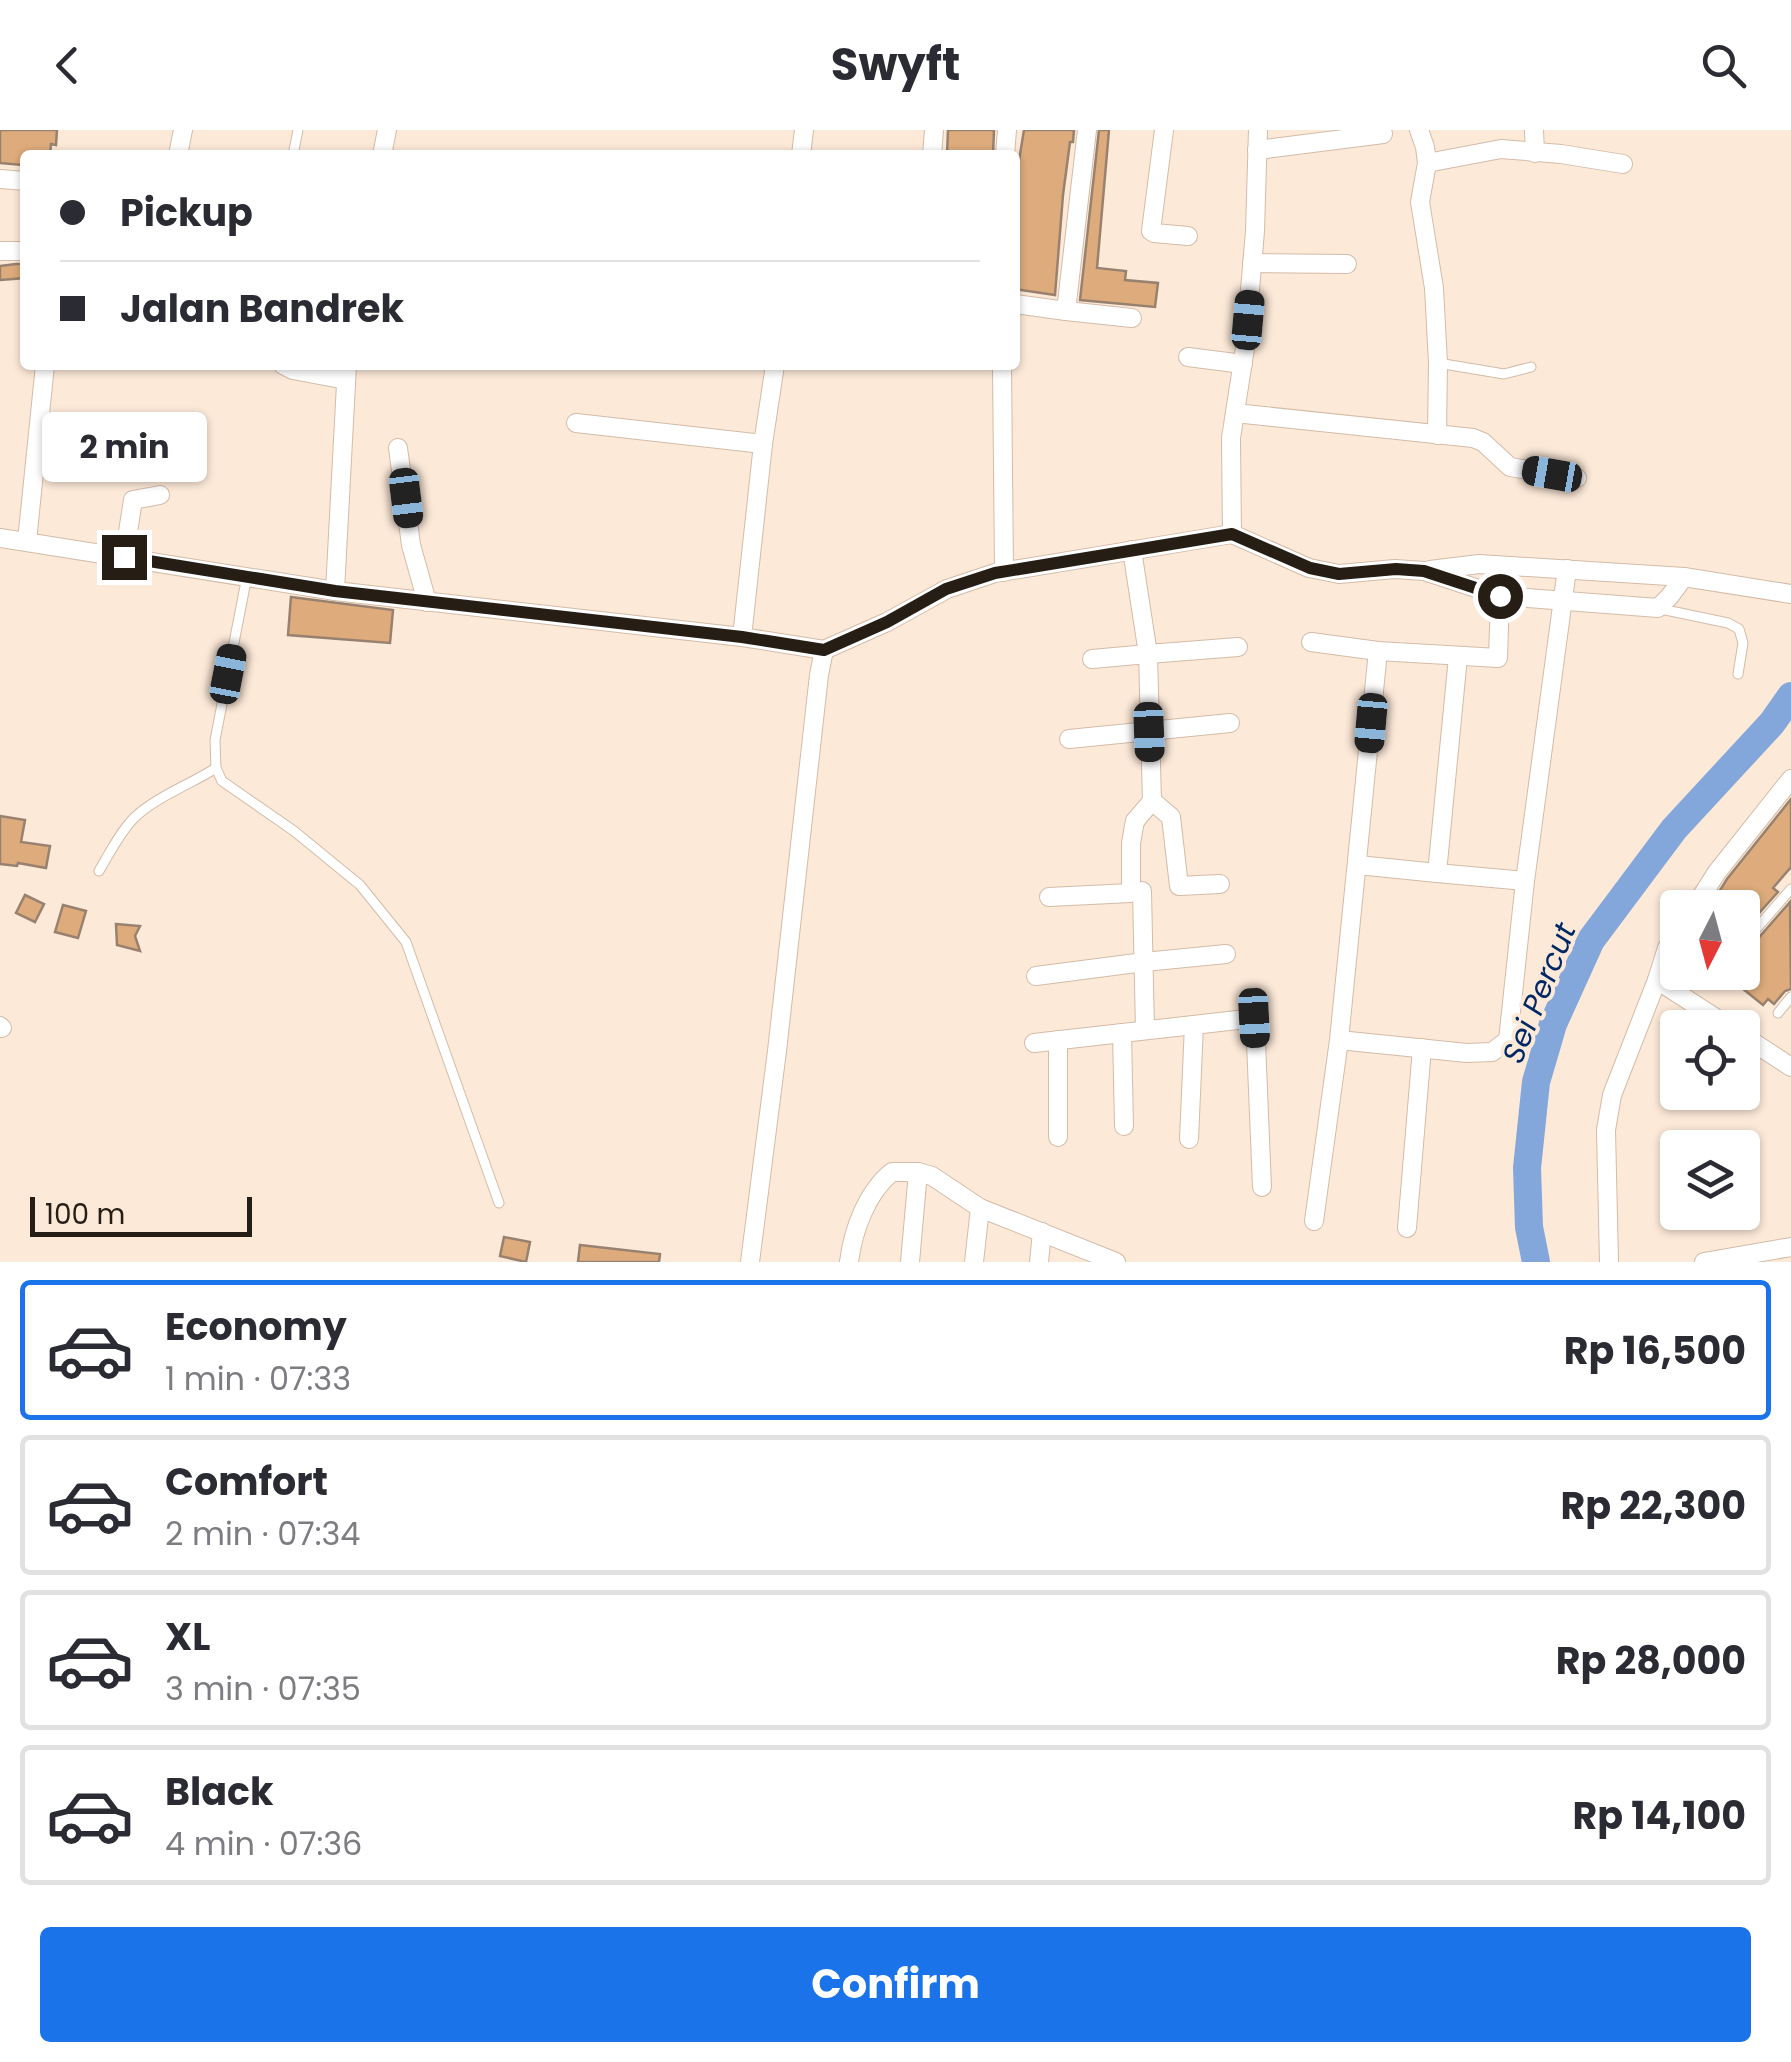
<!DOCTYPE html>
<meta charset="utf-8">
<style>
:root{--surface:#fff;--page:#f2f2f3;--text:#2b2b33;--muted:#7c7c81;--line:#e1e1e2;--accent:#1a73e8}
body{margin:0;font-family:Poppins,sans-serif;background:var(--page);color:var(--text);height:100vh;display:flex;flex-direction:column;font-size:38px;white-space:nowrap}
*{box-sizing:border-box;margin:0}
p{font-size:32px;color:var(--muted)}
.icon{flex:none;width:55px;height:55px;fill:none;stroke:currentColor;stroke-width:2;stroke-linecap:round;stroke-linejoin:round}
.map{position:relative;height:1132px;overflow:hidden}
.side{display:flex;flex-direction:column;background:var(--surface);flex:1}
.side>*{flex:none}
.top-card{position:absolute;left:20px;top:20px;width:1000px;height:220px;border-radius:10px;box-shadow:0 2px 8px #0004;display:grid;align-content:center;height:220px;padding:0 40px;background:var(--surface)}
.needle{width:65px;rotate:186deg}
.tools{position:absolute;left:1660px;top:760px;display:grid;gap:20px}
.tools a{display:grid;place-items:center;width:100px;height:100px;border-radius:10px;background:var(--surface);box-shadow:0 2px 8px #0004;font-size:50px}
.scale{position:absolute;left:30px;bottom:25px;width:222px;box-sizing:border-box;padding-left:10px;border:5px solid #261d15;border-top:0;font-size:28px;line-height:35px;white-space:nowrap;color:#261d15;-webkit-text-stroke:8px #fce9d8;paint-order:stroke}
.end{position:absolute;width:45px;height:45px;margin:-22px;border:12px solid #261d15;background:#fff;box-shadow:0 0 0 5px #fff}
.from{border-radius:50%}
.bubble{position:absolute;height:70px;border-radius:10px;background:var(--surface);box-shadow:0 2px 8px #0004;font-size:32px;font-weight:700;line-height:70px;text-align:center}
.car{position:absolute;width:30px;height:60px;margin:-30px -15px;border-radius:12px;box-shadow:0 0 8px 2px #0007;background:linear-gradient(#222 24%,#8ab4d8 0 40%,#222 0 76%,#8ab4d8 0 86%,#222 0)}
.top-card b{display:flex;align-items:center;gap:35px;height:95px;font-size:38px}
.top-card b+b{border-top:2px solid var(--line)}
.top-card i{width:25px;height:25px;background:var(--text)}
ul{padding:18px 0 0;list-style:none}
li{display:flex;align-items:center;gap:30px;height:140px;margin:0 20px 15px;padding:0 20px;border:5px solid var(--line);border-radius:10px}
li div{flex:1}
li b{display:block;font-size:38px}
li em{font-style:normal;font-weight:700}
li.on{border-color:var(--accent)}
li>.icon{width:90px;height:90px;stroke-width:1.5}
.primary-button{display:flex;gap:20px;margin-top:auto;padding:20px 40px}
.primary-button a{flex:1;height:115px;border-radius:10px;background:var(--accent);color:#fff;font-size:40px;font-weight:700;line-height:115px;text-align:center}
header{display:flex;justify-content:space-between;align-items:center;height:130px;padding:0 40px;background:var(--surface);font-size:45px;font-weight:700}
.map>svg:first-child{display:block}
.lines{fill:none;stroke-linecap:round;stroke-linejoin:round}
.river{stroke:#83a6db;stroke-width:28}
.building{fill:#deac7c;stroke:#98826f;stroke-width:2.5}
.lane-casing{stroke:#d3bca8;stroke-width:11}
.street-casing{stroke:#d3bca8;stroke-width:20}
.lane{stroke:#fff;stroke-width:9}
.street{stroke:#fff;stroke-width:18}
.route{stroke:#261d15;stroke-width:12}
.labels{text-anchor:middle;dominant-baseline:central;stroke-width:8;stroke-linejoin:round;paint-order:stroke}
.water-label{font-size:30px;font-style:italic;fill:#002865;stroke:#fce9d8}
</style>
<header><svg class="icon" aria-label="back" viewBox="0 0 24 24"><path d="M15 5l-7 7 7 7"/></svg>Swyft<svg class="icon" aria-label="search" viewBox="0 0 24 24"><circle cx="10" cy="10" r="6"/><path d="M15 15l6 6"/></svg></header>
<div class="map">
<svg width="1791" height="1132" viewBox="0 0 1791 1132">
<rect width="100%" height="100%" fill="#fce9d8"/>
<g class="lines">
<path class="river" d="M1536 1132 1529 1097 1527 1038 1536 952 1553 894 1591 810 1674 699 1772 593 1791 566"/>
</g>
<g class="building">
<path d="M0 0H57L56 15 51 14 50 25H23L22 35 0 33Z"/>
<path d="M948 0H994L993 25H947Z"/>
<path d="M1024 0H1074L1073 12H1070L1063 65 1055 165 1015 159V55Z"/>
<path d="M1099 0H1109L1097 138 1126 141 1125 150 1158 153 1155 177 1080 170Z"/>
<path d="M16 134H25V148L0 150V136Z"/>
<path d="M291 467 393 480 390 513 288 505Z"/>
<path d="M1791 669V737L1773 758 1778 762 1742 802V778H1709L1727 749Z"/>
<path d="M0 686 25 690 21 712 50 716 46 738 18 733 17 736 0 734Z"/>
<path d="M25 765 44 774 35 792 16 783Z"/>
<path d="M1790 772 1791 859 1785 861 1774 874 1768 869 1763 875 1722 842H1742V823L1748 820Z"/>
<path d="M63 775 86 781 78 808 55 802Z"/>
<path d="M116 794 140 796 135 806 140 821 117 815Z"/>
<path d="M504 1107 530 1112 526 1132 500 1126Z"/>
<path d="M580 1115 660 1124 659 1132H578Z"/>
</g>
<g class="lines">
<g class="lane-casing">
<g id="lane">
<path d="M293 25 298 0"/>
<path d="M1438 233 1504 244 1531 237"/>
<path d="M247 446 215 610 216 638 222 651 294 701 360 755 406 812 499 1073"/>
<path d="M1661 479 1728 493 1739 499 1743 513 1738 544"/>
<path d="M99 741C109 724 120 702 134 688 154 668 191 654 216 638"/>
<path d="M1742 815 1791 759"/>
<path d="M1778 883 1791 867"/>
</g>
</g>
<g class="street-casing">
<g id="street">
<path d="M1164 0 1151 101 1154 103 1188 106"/>
<path d="M1419 0 1425 17 1427 33 1420 72 1434 158 1438 233 1437 305"/>
<path d="M1534 0 1535 23"/>
<path d="M1257 20 1383 4"/>
<path d="M178 25 183 0"/>
<path d="M382 25 387 0"/>
<path d="M801 25 804 0"/>
<path d="M932 25 934 0"/>
<path d="M1005 25 1007 0"/>
<path d="M1427 33 1501 19 1561 24 1623 34"/>
<path d="M0 49 25 51"/>
<path d="M0 121H25"/>
<path d="M1252 133 1347 134"/>
<path d="M1015 174 1066 181 1087 0"/>
<path d="M1066 181 1132 188"/>
<path d="M1188 227 1243 234"/>
<path d="M283 235 293 240 346 250"/>
<path d="M1002 235 1004 442"/>
<path d="M1235 283 1473 308 1483 312 1510 337 1577 348"/>
<path d="M576 293 763 314"/>
<path d="M398 318 411 415 427 472"/>
<path d="M1232 404 1309 438 1339 444 1395 439 1424 441 1500 466 1658 478 1670 466 1684 447 1791 464"/>
<path d="M1232 404 1231 308 1245 218 1255 101 1258 0"/>
<path d="M0 408 335 461 742 507 824 520 887 492 947 459 995 443 1232 404"/>
<path d="M27 411 45 235"/>
<path d="M1132 420 1148 524 1238 517"/>
<path d="M124 427 133 370 160 365"/>
<path d="M1430 440 1479 434 1684 447"/>
<path d="M335 461 347 235"/>
<path d="M742 507 763 314 775 235"/>
<path d="M1311 512 1378 521 1498 528 1500 466"/>
<path d="M1458 527 1437 743 1525 751"/>
<path d="M1092 529 1148 524 1152 671 1135 691"/>
<path d="M1069 609 1230 593"/>
<path d="M1152 671 1171 687 1179 756 1220 754"/>
<path d="M1358 735 1437 743"/>
<path d="M1142 761 1145 900"/>
<path d="M1049 767 1131 763V713L1135 691 1133 701"/>
<path d="M1694 778 1717 742 1791 649"/>
<path d="M1678 802 1667 818 1657 850 1731 898"/>
<path d="M1036 846 1144 832 1226 824"/>
<path d="M0 896 2 898"/>
<path d="M1122 903 1124 996"/>
<path d="M1742 905 1791 937"/>
<path d="M1339 910 1467 923 1492 922 1508 910 1525 751 1567 439"/>
<path d="M1034 913 1255 888 1262 1057"/>
<path d="M1058 1007V910"/>
<path d="M1189 1009 1194 895"/>
<path d="M1314 1091 1339 910 1378 521"/>
<path d="M1407 1098 1422 918"/>
<path d="M750 1132 777 921 819 545 824 520"/>
<path d="M849 1132C853 1100 867 1062 892 1042H918"/>
<path d="M910 1132 918 1042 932 1046 980 1078 1116 1132"/>
<path d="M974 1132 980 1078"/>
<path d="M1039 1132 1042 1102"/>
<path d="M1609 1132 1606 1000 1612 965 1657 850"/>
<path d="M1704 1132 1791 1117"/>
</g>
</g>
<use href="#lane" class="lane"/>
<use href="#street" class="street"/>
</g>
<g class="lines">
<path class="route" d="M124 427 335 461 742 507 824 520 887 492 946 459 995 443 1232 404 1310 438 1339 444 1396 439 1424 441 1500 466"/>
</g>
<g class="labels">
<g class="water-label">
<text transform="translate(1539 863) rotate(-68)">Sei Percut</text>
</g>
</g>
</svg>
<div class="tools">
<a><svg class="needle" viewBox="-14 -14 28 28"><path d="M0-13l5 13h-10z" fill="#e53935"/><path d="M0 13l5-13h-10z" fill="#7c7c81"/></svg></a>
<a><svg class="icon" aria-label="locate" viewBox="0 0 24 24"><circle cx="12" cy="12" r="6"/><path d="M12 2v4M12 18v4M2 12h4M18 12h4"/></svg></a>
<a><svg class="icon" aria-label="layers" viewBox="0 0 24 24"><path d="M12 4l9 5-9 5-9-5zM3 14l9 5 9-5"/></svg></a>
</div>
<div class="scale">100 m</div>
<i class="end from" style="left:1500px;top:466px"></i>
<i class="end" style="left:124px;top:427px"></i>
<div class="bubble" style="left:42px;top:282px;width:165px">2 min</div>
<i class="car" style="left:1248px;top:190px;rotate:5deg"></i>
<i class="car" style="left:1552px;top:344px;rotate:280deg"></i>
<i class="car" style="left:406px;top:368px;rotate:173deg"></i>
<i class="car" style="left:228px;top:544px;rotate:11deg"></i>
<i class="car" style="left:1371px;top:593px;rotate:185deg"></i>
<i class="car" style="left:1149px;top:602px;rotate:178deg"></i>
<i class="car" style="left:1254px;top:888px;rotate:177deg"></i>
<div class="top-card">
<b><i class="from"></i>Pickup</b>
<b><i></i>Jalan Bandrek</b>
</div>
</div>
<section class="side">
<ul>
<li class="on"><svg class="icon" aria-label="car" viewBox="0 0 24 24"><path d="M5 17H2v-5l4-1 3-4h7l3 4 3 1v5h-3M9 17h6M6 11h13"/><circle cx="7" cy="17" r="2"/><circle cx="17" cy="17" r="2"/></svg><div><b>Economy</b><p>1 min · 07:33</p></div><em>Rp 16,500</em></li>
<li><svg class="icon" aria-label="car" viewBox="0 0 24 24"><path d="M5 17H2v-5l4-1 3-4h7l3 4 3 1v5h-3M9 17h6M6 11h13"/><circle cx="7" cy="17" r="2"/><circle cx="17" cy="17" r="2"/></svg><div><b>Comfort</b><p>2 min · 07:34</p></div><em>Rp 22,300</em></li>
<li><svg class="icon" aria-label="car" viewBox="0 0 24 24"><path d="M5 17H2v-5l4-1 3-4h7l3 4 3 1v5h-3M9 17h6M6 11h13"/><circle cx="7" cy="17" r="2"/><circle cx="17" cy="17" r="2"/></svg><div><b>XL</b><p>3 min · 07:35</p></div><em>Rp 28,000</em></li>
<li><svg class="icon" aria-label="car" viewBox="0 0 24 24"><path d="M5 17H2v-5l4-1 3-4h7l3 4 3 1v5h-3M9 17h6M6 11h13"/><circle cx="7" cy="17" r="2"/><circle cx="17" cy="17" r="2"/></svg><div><b>Black</b><p>4 min · 07:36</p></div><em>Rp 14,100</em></li>
</ul>
<div class="primary-button"><a>Confirm</a></div>
</section>
